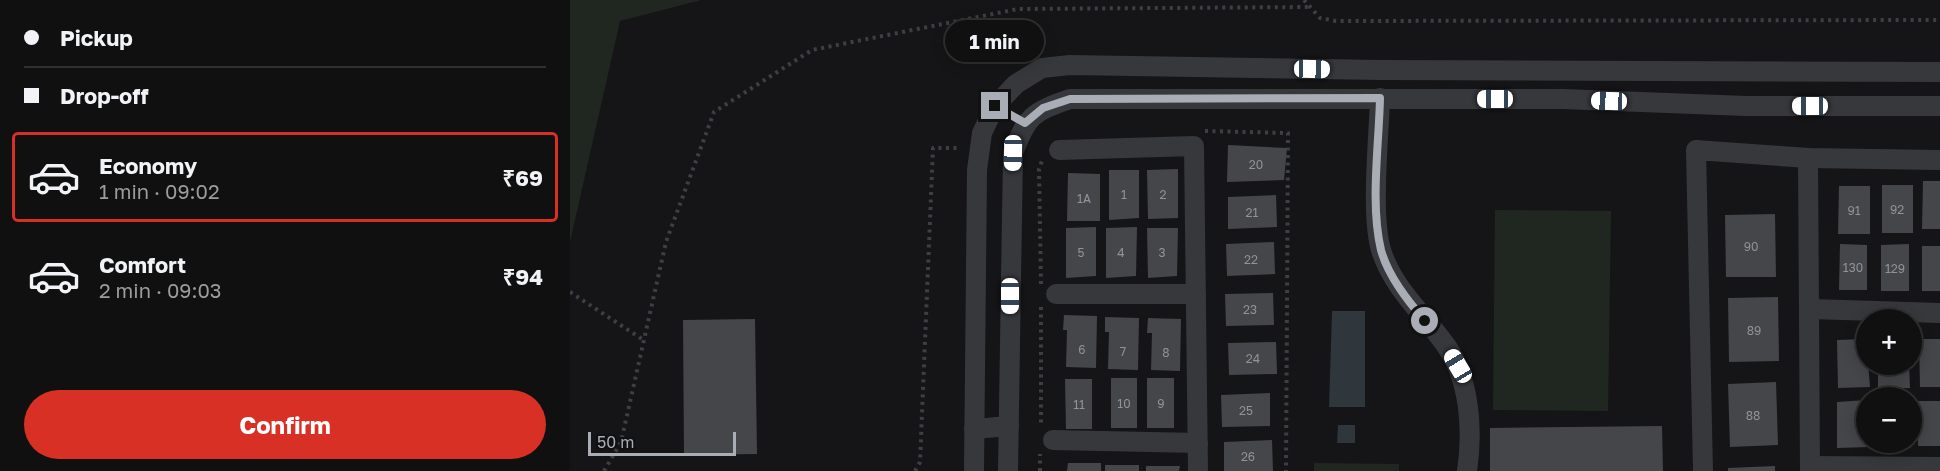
<!DOCTYPE html>
<meta charset="utf-8">
<style>
:root{--surface:#101011;--page:#19191a;--text:#f1f3f6;--muted:#9c9d9f;--line:#303031;--accent:#d93025}
body{margin:0;font-family:"Golos Text",sans-serif;background:var(--page);color:var(--text);height:100vh;display:flex;flex-direction:column;font-size:22px;white-space:nowrap}
*{box-sizing:border-box;margin:0}
p{font-size:20px;color:var(--muted)}
.icon{flex:none;width:33px;height:33px;fill:none;stroke:currentColor;stroke-width:2;stroke-linecap:round;stroke-linejoin:round}
.map{position:relative;flex:1;overflow:hidden}
.panel{display:flex;flex-direction:column;background:var(--surface);width:570px}
.panel>*{flex:none}
.banner{display:grid;align-content:center;height:132px;padding:0 24px;background:var(--surface)}
.controls{position:absolute;left:1286px;top:309px;display:grid;gap:12px}
.controls a{display:grid;place-items:center;width:66px;height:66px;border-radius:50%;background:var(--surface);box-shadow:0 3px 15px #0003,0 0 0 2px var(--line);font-size:30px}
.scale{position:absolute;left:18px;bottom:15px;width:148px;box-sizing:border-box;padding-left:6px;border:3px solid #a8adb6;border-top:0;font-size:16px;line-height:21px;white-space:nowrap;color:#a8adb6;-webkit-text-stroke:4px #101012;paint-order:stroke}
.end{position:absolute;width:27px;height:27px;margin:-14px;border:8px solid #a8adb6;background:#111;box-shadow:0 0 0 3px #111}
.from{border-radius:50%}
.bubble{position:absolute;height:42px;border-radius:21px;background:var(--surface);box-shadow:0 3px 15px #0003,0 0 0 2px var(--line);font-size:20px;font-weight:700;line-height:42px;text-align:center}
.car{position:absolute;width:18px;height:36px;margin:-18px -9px;border-radius:8px;box-shadow:0 0 4px 2px #0007;background:linear-gradient(#fff 24%,#345 0 40%,#fff 0 76%,#345 0 86%,#fff 0)}
.banner b{display:flex;align-items:center;gap:21px;height:57px;font-size:22px}
.banner b+b{border-top:2px solid var(--line)}
.banner i{width:15px;height:15px;background:var(--text)}
ul{padding:0;list-style:none}
li{display:flex;align-items:center;gap:18px;height:90px;margin:0 12px 9px;padding:0 12px;border:3px solid transparent;border-radius:6px}
li div{flex:1}
li b{display:block;font-size:22px}
li em{font-style:normal;font-weight:700}
li.on{border-color:var(--accent)}
li>.icon{width:54px;height:54px;stroke-width:1.5}
.button{display:flex;gap:12px;margin-top:auto;padding:12px 24px}
.button a{flex:1;height:69px;border-radius:36px;background:var(--accent);color:#fff;font-size:24px;font-weight:700;line-height:69px;text-align:center}
main{display:flex;flex:1;min-height:0}
.map>svg:first-child{display:block}
.green{fill:#202721}
.water{fill:#2f363c}
.building{fill:#45464a}
.lines{fill:none;stroke-linecap:round;stroke-linejoin:round}
.path{stroke:#3d3f43;stroke-width:4;stroke-dasharray:3 4.5;stroke-linecap:butt}
.minor{stroke:#37383c;stroke-width:20}
.route{stroke:#a8adb6;stroke-width:8}
.labels{text-anchor:middle;dominant-baseline:central;stroke-width:6;stroke-linejoin:round;paint-order:stroke}
.number-label{font-size:12px;fill:#8f939b}
</style>
<main>
<section class="panel">
<div class="banner">
<b><i class="from"></i>Pickup</b>
<b><i></i>Drop-off</b>
</div>
<ul>
<li class="on"><svg class="icon" aria-label="car" viewBox="0 0 24 24"><path d="M5 17H2v-5l4-1 3-4h7l3 4 3 1v5h-3M9 17h6M6 11h13"/><circle cx="7" cy="17" r="2"/><circle cx="17" cy="17" r="2"/></svg><div><b>Economy</b><p>1 min · 09:02</p></div><em>₹69</em></li>
<li><svg class="icon" aria-label="car" viewBox="0 0 24 24"><path d="M5 17H2v-5l4-1 3-4h7l3 4 3 1v5h-3M9 17h6M6 11h13"/><circle cx="7" cy="17" r="2"/><circle cx="17" cy="17" r="2"/></svg><div><b>Comfort</b><p>2 min · 09:03</p></div><em>₹94</em></li>
</ul>
<div class="button"><a>Confirm</a></div>
</section>
<div class="map">
<svg width="1370" height="471" viewBox="0 0 1370 471">
<rect width="100%" height="100%" fill="#151517"/>
<g class="green">
<path d="M0 0H131L50 21 0 242Z"/>
<path d="M925 210 1041 211 1038 411 923 410Z"/>
<path d="M744 463 829 464V471H744Z"/>
</g>
<g class="water">
<path d="M762 311H795V407H759Z"/>
<path d="M768 425H785V443H767Z"/>
</g>
<g class="building">
<path d="M658 145 717 148 714 180 657 182Z"/>
<path d="M608 169V218L578 219 577 170Z"/>
<path d="M539 170H569V218L539 220Z"/>
<path d="M498 173 530 174V221H497Z"/>
<path d="M1353 181H1370V229H1352Z"/>
<rect x="1312" y="185" width="31" height="48"/>
<path d="M1269 186H1300V234H1268Z"/>
<path d="M706 195 707 227 658 229V197Z"/>
<path d="M1205 214 1206 277H1156L1155 215Z"/>
<path d="M526 227V276L496 278V228Z"/>
<path d="M567 227 566 276 536 278V228Z"/>
<path d="M577 228H608L607 276 578 278Z"/>
<path d="M704 242 705 274 657 276 656 244Z"/>
<path d="M1270 244 1297 245V290H1269Z"/>
<path d="M1339 244V291H1311V245Z"/>
<rect x="1352" y="246" width="18" height="45"/>
<path d="M703 293 704 325 656 326 655 294Z"/>
<path d="M1208 297 1209 361 1159 362 1158 298Z"/>
<path d="M494 315 527 316 526 368 496 367 497 330H493Z"/>
<path d="M535 317 569 318 568 370 538 369 539 332H535Z"/>
<path d="M578 318 611 319 610 371 581 370 582 333H577Z"/>
<path d="M185 319 187 454 114 455 113 320Z"/>
<path d="M1296 339 1300 387 1268 388 1267 340Z"/>
<path d="M1349 339H1370V387H1350Z"/>
<path d="M706 342 707 374 659 375 658 343Z"/>
<path d="M1308 364H1339L1340 388 1308 389Z"/>
<rect x="541" y="378" width="26" height="50"/>
<rect x="577" y="378" width="27" height="50"/>
<path d="M495 379H522V429H496Z"/>
<path d="M1206 382 1208 445 1160 447 1158 384Z"/>
<path d="M700 393V426L652 427 651 395Z"/>
<path d="M1296 400V442H1299V447L1267 448V402Z"/>
<rect x="1348" y="401" width="22" height="45"/>
<path d="M1092 426 1093 471H920V428Z"/>
<path d="M702 440 703 471H654V442Z"/>
<rect x="1309" y="442" width="32" height="6"/>
<path d="M498 463H531V471H497Z"/>
<rect x="535" y="465" width="34" height="6"/>
<path d="M576 466H610L609 471H576Z"/>
<path d="M1205 466V471H1158V468Z"/>
</g>
<g class="lines">
<g class="path">
<path d="M734 0 750 18 766 21 1370 20"/>
<path d="M635 131 718 133 716 471"/>
<path d="M471 284 469 169 473 158"/>
<path d="M0 292 75 341"/>
<path d="M471 307V425"/>
<path d="M34 471 51 442 96 242 144 112 242 50 448 9 738 7"/>
<path d="M345 471 350 462 363 148H391"/>
<path d="M470 471V454"/>
</g>
<g class="minor">
<path d="M810 98C809 137 800 219 812 253 825 291 855 315 877 347 900 381 903 431 897 471"/>
<path d="M489 150 624 146 628 471"/>
<path d="M1238 158 1240 471"/>
<path d="M486 294H626"/>
<path d="M1241 309 1370 313"/>
<path d="M404 429 439 426"/>
<path d="M483 440 628 443"/>
<path d="M1240 466 1370 467"/>
<path d="M404 471 407 170 412 133 425 106 446 84 472 68 500 65 812 70 1370 72"/>
<path d="M438 471 443 153C457 116 462 112 500 99H993L1176 106H1370"/>
<path d="M1133 471 1126 150 1238 158 1370 160"/>
</g>
</g>
<g class="lines">
<path class="route" d="M425 106 455 123 473 108 500 99 810 98C809 145 800 204 811 250 818 276 838 301 855 321"/>
</g>
<g class="labels">
<g class="number-label">
<text x="686" y="164">20</text>
<text x="554" y="194">1</text>
<text x="593" y="194">2</text>
<text x="514" y="198">1A</text>
<text x="1327" y="209">92</text>
<text x="1284" y="210">91</text>
<text x="682" y="212">21</text>
<text x="1181" y="246">90</text>
<text x="511" y="252">5</text>
<text x="551" y="252">4</text>
<text x="592" y="252">3</text>
<text x="681" y="259">22</text>
<text x="1283" y="267">130</text>
<text x="1325" y="268">129</text>
<text x="680" y="309">23</text>
<text x="1184" y="330">89</text>
<text x="512" y="349">6</text>
<text x="553" y="351">7</text>
<text x="596" y="352">8</text>
<text x="683" y="358">24</text>
<text x="554" y="403">10</text>
<text x="591" y="403">9</text>
<text x="509" y="404">11</text>
<text x="676" y="410">25</text>
<text x="1183" y="415">88</text>
<text x="678" y="456">26</text>
</g>
</g>
</svg>
<div class="controls">
<a>+</a>
<a>−</a>
</div>
<div class="scale">50 m</div>
<i class="end from" style="left:855px;top:321px"></i>
<i class="end" style="left:425px;top:106px"></i>
<div class="bubble" style="left:375px;top:20px;width:99px">1 min</div>
<i class="car" style="left:742px;top:69px;rotate:91deg"></i>
<i class="car" style="left:925px;top:99px;rotate:270deg"></i>
<i class="car" style="left:1039px;top:101px;rotate:272deg"></i>
<i class="car" style="left:1240px;top:106px;rotate:270deg"></i>
<i class="car" style="left:443px;top:153px;rotate:181deg"></i>
<i class="car" style="left:440px;top:296px;rotate:180deg"></i>
<i class="car" style="left:888px;top:366px;rotate:329deg"></i>
</div>
</main>
